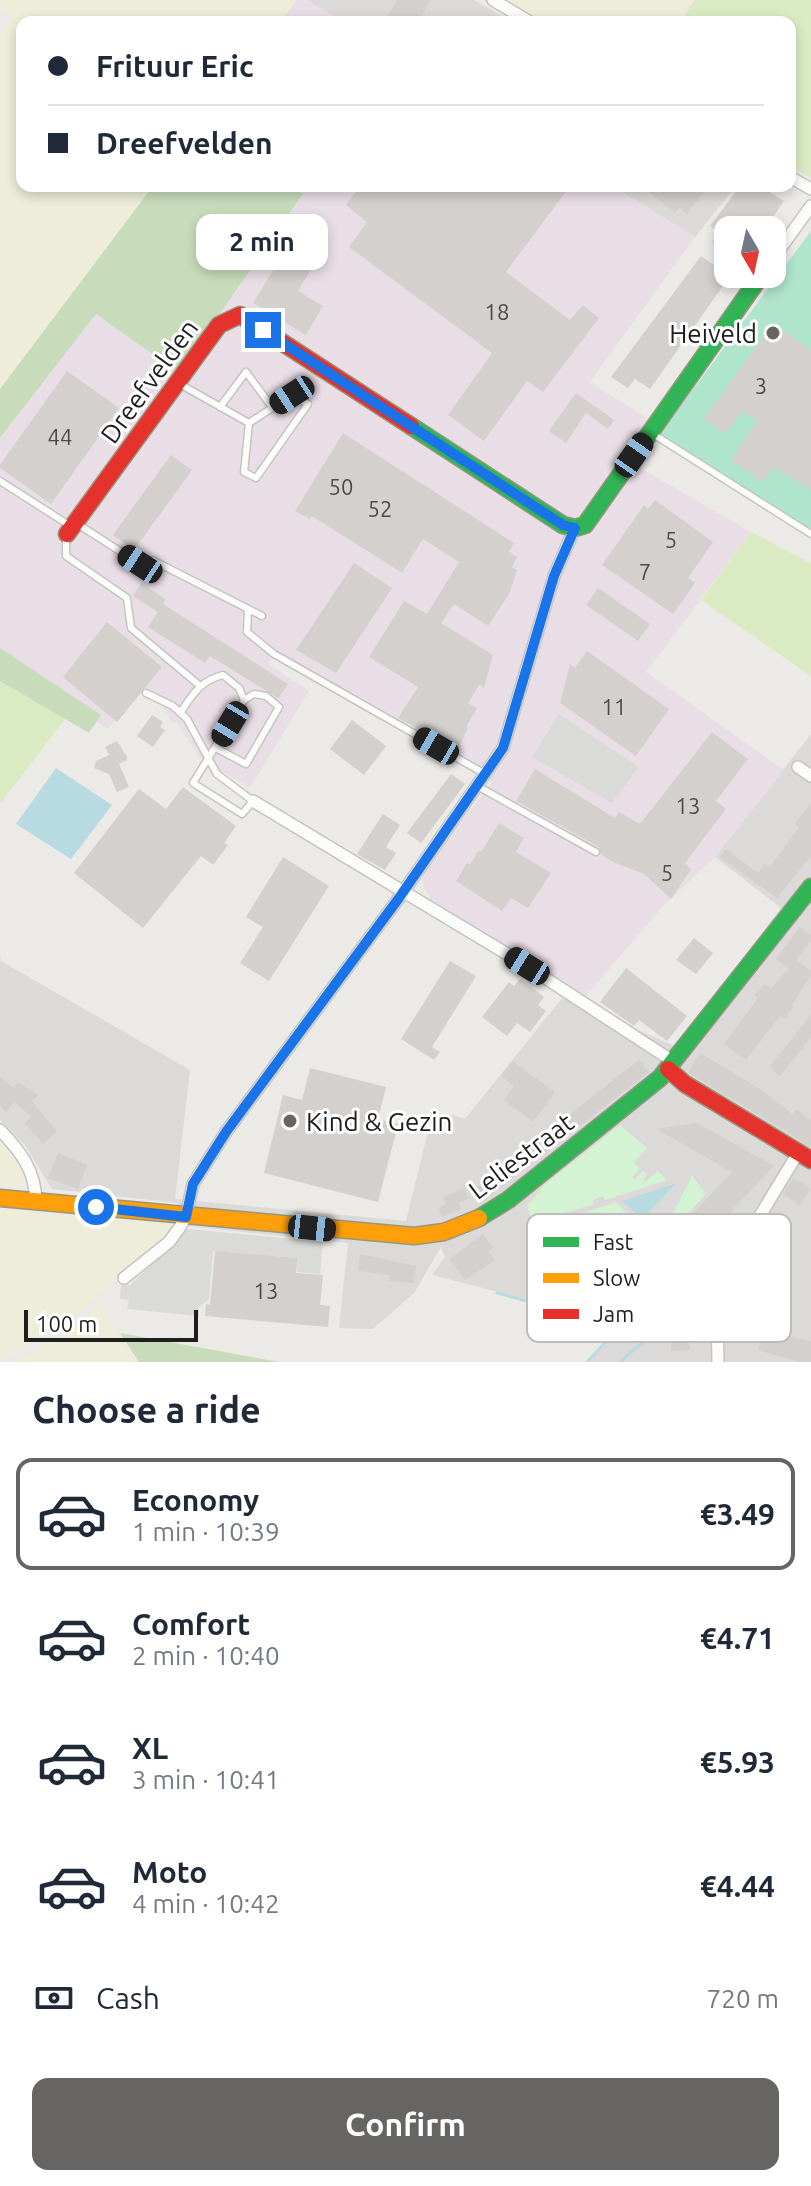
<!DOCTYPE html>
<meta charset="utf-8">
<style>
:root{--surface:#fff;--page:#f6f6f7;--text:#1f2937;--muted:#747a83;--line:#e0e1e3;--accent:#666564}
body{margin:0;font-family:Ubuntu,sans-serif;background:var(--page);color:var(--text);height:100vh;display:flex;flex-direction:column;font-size:30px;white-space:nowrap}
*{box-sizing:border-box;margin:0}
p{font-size:26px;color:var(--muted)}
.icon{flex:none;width:44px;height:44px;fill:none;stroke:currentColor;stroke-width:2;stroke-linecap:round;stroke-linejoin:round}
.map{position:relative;height:1362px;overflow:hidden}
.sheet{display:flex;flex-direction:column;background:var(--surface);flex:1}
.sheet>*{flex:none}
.guide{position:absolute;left:16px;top:16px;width:780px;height:176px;border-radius:16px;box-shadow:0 4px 12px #0003;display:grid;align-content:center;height:176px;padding:0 32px;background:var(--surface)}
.needle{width:52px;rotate:171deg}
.controls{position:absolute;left:714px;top:216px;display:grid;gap:16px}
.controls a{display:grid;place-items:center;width:72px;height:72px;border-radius:16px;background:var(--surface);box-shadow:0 4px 12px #0003;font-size:40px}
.scale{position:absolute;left:24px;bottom:20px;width:174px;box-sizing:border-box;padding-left:8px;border:4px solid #1e1e1e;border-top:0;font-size:22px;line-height:28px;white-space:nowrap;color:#1e1e1e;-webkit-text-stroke:6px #fff;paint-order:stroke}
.end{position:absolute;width:36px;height:36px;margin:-18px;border:10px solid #1a73e8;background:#fff;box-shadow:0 0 0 4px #fff}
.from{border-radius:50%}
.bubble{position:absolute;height:56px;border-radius:16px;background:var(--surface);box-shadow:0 4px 12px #0003;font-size:26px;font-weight:600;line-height:56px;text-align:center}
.car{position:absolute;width:24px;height:48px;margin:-24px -12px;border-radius:10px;box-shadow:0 0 6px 2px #0007;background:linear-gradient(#222 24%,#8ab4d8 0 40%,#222 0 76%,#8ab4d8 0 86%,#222 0)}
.guide b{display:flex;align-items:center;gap:28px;height:76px;font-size:30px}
.guide b+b{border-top:2px solid var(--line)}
.guide i{width:20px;height:20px;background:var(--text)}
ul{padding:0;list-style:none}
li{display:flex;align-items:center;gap:24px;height:112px;margin:0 16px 12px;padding:0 16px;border:4px solid transparent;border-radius:16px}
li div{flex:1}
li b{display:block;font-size:30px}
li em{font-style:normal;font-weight:600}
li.active{border-color:var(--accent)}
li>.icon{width:72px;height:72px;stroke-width:1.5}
h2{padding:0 32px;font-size:36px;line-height:96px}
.pay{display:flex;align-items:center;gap:20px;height:88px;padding:0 32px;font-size:30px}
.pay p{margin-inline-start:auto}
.action{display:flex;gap:16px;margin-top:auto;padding:16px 32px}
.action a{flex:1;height:92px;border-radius:16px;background:var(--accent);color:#fff;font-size:32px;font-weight:600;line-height:92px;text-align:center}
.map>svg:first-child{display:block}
.residential{fill:#dbdad8}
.industrial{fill:#eadee6}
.religious{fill:#dadad8}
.farmland{fill:#ededd9}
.grass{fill:#daebc4}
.forest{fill:#c8dcbb}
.park{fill:#d3f3d3}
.pitch{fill:#b0e5cd}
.water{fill:#b8dae1}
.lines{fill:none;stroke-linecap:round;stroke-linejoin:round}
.stream{stroke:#b8dae1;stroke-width:3}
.building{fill:#d3d0ce}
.lane-casing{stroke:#c5c4c3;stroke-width:9}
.street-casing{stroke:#c5c4c3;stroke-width:14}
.fast-casing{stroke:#96967e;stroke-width:19}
.slow-casing{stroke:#96967e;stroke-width:19}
.jam-casing{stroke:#96967e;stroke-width:19}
.lane{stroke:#fcfcfb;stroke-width:6}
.street{stroke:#fcfcfb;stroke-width:11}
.fast{stroke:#30b455;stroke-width:16}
.slow{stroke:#ff9f0a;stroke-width:16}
.jam{stroke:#e5322d;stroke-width:16}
.route{stroke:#1a73e8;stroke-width:10}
.poi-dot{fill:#666564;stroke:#fff;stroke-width:3}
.labels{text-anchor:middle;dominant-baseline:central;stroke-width:6;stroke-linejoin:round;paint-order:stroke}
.number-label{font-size:22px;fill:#4b4a4a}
.poi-label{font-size:26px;fill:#1e1e1e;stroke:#fff;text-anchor:end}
.street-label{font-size:26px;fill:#1e1e1e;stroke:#fff}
.key{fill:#fff;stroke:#bcbcbc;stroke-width:2}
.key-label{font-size:22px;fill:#1e1e1e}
</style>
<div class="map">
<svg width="811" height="1362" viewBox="0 0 811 1362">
<rect width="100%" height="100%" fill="#eceae7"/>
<g class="residential">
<path d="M307 0H474L512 22H343Z"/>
<path d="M612 186H736L695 237Z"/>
<path d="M811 734V1362H587L615 1331V1323L584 1319 560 1308 432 1275 445 1257 441 1247 414 1293 373 1329 339 1328 348 1243 189 1226 178 1203 52 1189 25 1145 0 1120V956L1 961 190 1070 175 1199 406 1221 428 1131 450 1114 465 1119 562 998 675 1046 781 908 715 857Z"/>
</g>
<g class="industrial">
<path d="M297 0H307L343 22H280Z"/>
<path d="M290 186H612L695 237 590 382 662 428 637 466 751 532 646 672 784 770 715 857 665 904 586 996 431 900 424 888 422 880 427 865 492 782 283 654 276 651 268 664 309 691 250 788 200 758 176 721 172 723 156 695 144 688 108 729 0 660V438L96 314 179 373 303 195Z"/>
</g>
<g class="religious">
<path d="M559 714 639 767 612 803 532 757Z"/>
<path d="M751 1198 767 1207 716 1267 707 1256 733 1232Z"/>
<path d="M607 1213 648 1253 596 1307 555 1267Z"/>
<path d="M188 1229 323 1242 320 1274 297 1272 298 1258 213 1251 209 1299 199 1307V1316L127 1309 129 1300 120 1299 121 1284 130 1285Z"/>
</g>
<g class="farmland">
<path d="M0 0H297L280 22H22V186H153L0 389V36L13 18 0 9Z"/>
<path d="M506 0H694L681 22H542Z"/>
<path d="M0 1141 27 1175 26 1185 0 1187Z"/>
<path d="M0 1209 174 1225 176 1228 65 1324 0 1362Z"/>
<path d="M98 1305 136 1362H16L69 1329Z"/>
</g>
<g class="grass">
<path d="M694 0H811V178L790 166V22H681Z"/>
<path d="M751 532 811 563V676L701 600Z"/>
<path d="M0 681 65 719 0 804Z"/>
</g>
<g class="forest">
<path d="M153 186H290L303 194 179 373 96 314 0 438V389Z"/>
<path d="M0 648 101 715 89 733 0 681Z"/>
<path d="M120 1333 279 1362H139Z"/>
</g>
<g class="park">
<path d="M620 1125 647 1148 634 1162 640 1169 632 1177 635 1179 643 1171 647 1175 643 1179 645 1182 658 1171 667 1180 605 1200 603 1196 593 1200 594 1204 533 1223 527 1206 545 1184Z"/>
<path d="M692 1176 706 1194 663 1241 660 1239Z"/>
<path d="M616 1202 638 1224 628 1234 607 1214 555 1267 596 1307 593 1308C562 1297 525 1264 536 1229L562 1220 563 1223 572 1220 571 1217Z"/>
</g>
<path class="pitch" d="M811 231V530L659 435Z"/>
<g class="water">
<path d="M56 768 112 805 71 859 16 824Z"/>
<path d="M677 1183 642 1219 622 1201Z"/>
</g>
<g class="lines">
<g class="stream">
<path d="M497 1293C537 1303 575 1316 615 1323L616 1331 587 1362"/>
<path d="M620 1362 652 1334"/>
</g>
</g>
<g class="building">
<path d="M397 0H431L418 22H384Z"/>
<path d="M360 186H570L506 272 570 320 583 305 599 318 543 392 527 381 484 441 448 415 492 353 349 247 367 222 346 205Z"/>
<path d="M642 186H709L687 214 679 208 675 213Z"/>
<path d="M740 186H759L784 201 764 230H728V253L712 242 720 233 710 226Z"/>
<path d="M292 240 319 256 298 291 323 306 306 335 253 303Z"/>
<path d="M701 256 730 276 650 389 635 379 628 388 611 377Z"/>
<path d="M773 323 811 350V490L773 467 763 482 731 460 758 420 742 412 725 434 704 419Z"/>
<path d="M67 371 119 408 51 504 0 468V465Z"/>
<path d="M576 393 614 420 608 429 586 413 566 443 549 431Z"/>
<path d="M343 433 514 543 509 552 517 557 512 567 517 570 509 594 488 626 454 604 441 623 493 655 484 688 479 685 468 703 477 708 466 727 468 728 458 750 398 718 418 687 369 657 404 601 427 614 459 562 423 539 402 573 312 516 310 519 295 511Z"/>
<path d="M171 455 192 470 134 550 113 535Z"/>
<path d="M655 500 713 542 688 578 695 583 673 614 602 565 644 505 648 509Z"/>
<path d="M354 563 392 588 336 673 296 650Z"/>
<path d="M141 583 166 599 163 604 288 684 278 698 210 656 205 663 148 627 158 612 133 596Z"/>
<path d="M598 588 650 624 638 641 586 605Z"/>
<path d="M107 622 162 667 117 722 63 677Z"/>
<path d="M587 651 669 709 636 756 560 703 570 664 575 668Z"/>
<path d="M152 715 163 722 160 727 165 730 153 747 137 736Z"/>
<path d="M352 720 386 746 364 775 330 749Z"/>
<path d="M712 732 748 759 716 801 726 809 685 863 691 869 671 899 644 874 613 862 601 854 599 847 516 801 535 769 615 818 619 812 640 824Z"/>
<path d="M117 741 127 757V760L119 764 129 787 117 792 109 774 94 768 96 761 109 755 105 747Z"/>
<path d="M451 774 465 784 421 843 407 833Z"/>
<path d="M183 787 236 826 224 843 228 845 213 865 201 856 143 928 74 873 139 789 166 809Z"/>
<path d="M811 804V856L777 898 720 857 726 849 758 873 764 864 769 868 799 827 795 823Z"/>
<path d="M383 814 400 825 386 847 396 853 385 870 357 854Z"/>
<path d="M499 823 524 838 516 852 551 873 528 908 511 898 502 911 456 881 467 863 470 865 478 851 481 852Z"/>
<path d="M283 857 329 886 269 981 240 963 263 927 246 917Z"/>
<path d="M800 927 811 935V940L796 960 811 971V975L792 1005 794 1006 784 1019 780 1016 746 1060 724 1044 758 998 755 995 764 984 771 989 789 968 776 959Z"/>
<path d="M694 938 713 953 696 974 676 960Z"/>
<path d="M450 961 476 976 432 1047 440 1052 434 1060 401 1039Z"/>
<path d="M626 968 687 1016 667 1041 639 1020 634 1026 600 1002Z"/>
<path d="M520 979 544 997 538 1005 546 1011 530 1032 517 1023 507 1036 482 1017 509 982 514 986Z"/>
<path d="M811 1015V1037L780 1076 769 1067Z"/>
<path d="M700 1053 762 1090 792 1114 797 1110 811 1120V1147L692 1075 688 1072Z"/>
<path d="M639 1060 649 1072 485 1200 476 1188Z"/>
<path d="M512 1061 555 1092 533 1122 504 1100 514 1086 501 1076Z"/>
<path d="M310 1068 386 1087 378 1119 398 1124 378 1202 264 1173 283 1095 302 1100Z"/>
<path d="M0 1077 13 1088 18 1082 38 1095 32 1101 57 1132 43 1144 25 1123 32 1117 14 1102 6 1112 0 1106Z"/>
<path d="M697 1123 774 1166 679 1266H671L669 1276 606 1307 642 1268 631 1257 640 1249 650 1259 732 1172 656 1129Z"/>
<path d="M58 1153 87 1165 78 1189 48 1178Z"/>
<path d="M793 1178 811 1189 800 1205 783 1194Z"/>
<path d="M464 1188 469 1198 459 1202 461 1209 442 1217 439 1208 446 1204 443 1197Z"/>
<path d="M483 1234 493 1248 488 1251 495 1260 465 1280 450 1259Z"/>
<path d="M215 1251 298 1258 296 1273 323 1275 320 1305 330 1306 328 1327 205 1316 206 1304 210 1305Z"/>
<path d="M360 1254 416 1266 414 1283 389 1281 390 1275 358 1271Z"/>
<path d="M683 1324H698L699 1341H689L690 1350 671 1351V1336Z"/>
<path d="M762 1336 785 1342 787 1336 811 1341V1362H800L758 1350Z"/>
</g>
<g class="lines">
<g class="lane-casing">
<g id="lane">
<path d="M178 383 249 423 244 472 256 478 308 404 292 395 249 423"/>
<path d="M220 407 246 372 272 407"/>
<path d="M653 434 811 534"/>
<path d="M0 481 69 525"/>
<path d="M76 523 140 564 152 560 262 616"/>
<path d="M66 537V556L127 598 131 628 199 685"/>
<path d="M248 609 247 632 274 654 487 775"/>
<path d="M146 693 173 706 187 719 217 774 253 801 242 814 193 783 244 700 239 688 223 675C200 681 193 694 180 713"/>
<path d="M216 748 246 764 279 707 266 696 254 694 244 700"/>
<path d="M479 787 596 852"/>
<path d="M675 1270 684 1277 717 1279"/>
<path d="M643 1307 682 1276"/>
</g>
</g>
<g class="street-casing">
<g id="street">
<path d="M493 0 530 22"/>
<path d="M790 177 811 189"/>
<path d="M772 260 811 206"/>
<path d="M798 767 811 776"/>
<path d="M253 801 527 966"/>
<path d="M533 970 674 1062"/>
<path d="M0 1130C21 1152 35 1170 36 1201"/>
<path d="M124 1278 169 1242 180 1227 186 1217 193 1184 226 1132 399 898 503 748 554 576 575 528"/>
<path d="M718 1362 716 1267 744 1242 798 1153"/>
</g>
</g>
<g class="fast-casing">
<g id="fast">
<path d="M411 426 563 525 575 528 585 525 762 274"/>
<path d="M479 1218 508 1200 660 1078 811 887"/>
</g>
</g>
<g class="slow-casing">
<path id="slow" d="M0 1198 414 1236 444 1232 479 1218"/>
</g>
<g class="jam-casing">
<g id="jam">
<path d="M67 534 219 325 240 315 411 426"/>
<path d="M668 1069 685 1084 811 1160"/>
</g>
</g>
<use href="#lane" class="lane"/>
<use href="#street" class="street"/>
<use href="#fast" class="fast"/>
<use href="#slow" class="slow"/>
<use href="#jam" class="jam"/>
</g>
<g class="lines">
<path class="route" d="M96 1207 186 1217 193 1184 226 1132 399 898 503 748 554 576 575 528 563 525 263 330"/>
</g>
<g class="poi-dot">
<circle cx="773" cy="333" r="8"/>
<circle cx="290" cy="1121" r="8"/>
</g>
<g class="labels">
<g class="number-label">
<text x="497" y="311">18</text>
<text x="761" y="385">3</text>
<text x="60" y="436">44</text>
<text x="341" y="486">50</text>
<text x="380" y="508">52</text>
<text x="671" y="539">5</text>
<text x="645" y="571">7</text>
<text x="614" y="706">11</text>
<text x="688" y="805">13</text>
<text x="667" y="872">5</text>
<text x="266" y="1290">13</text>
</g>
<g class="poi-label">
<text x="757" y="333">Heiveld</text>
<text x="306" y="1121" text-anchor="start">Kind &amp; Gezin</text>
</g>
<g class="street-label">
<text transform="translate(149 381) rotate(-54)">Dreefvelden</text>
<text transform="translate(521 1156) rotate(-37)">Leliestraat</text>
</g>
</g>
<rect x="527" y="1214" width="264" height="128" rx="12" class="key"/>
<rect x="543" y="1237" width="36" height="10" fill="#30b455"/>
<rect x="543" y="1273" width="36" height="10" fill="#ff9f0a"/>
<rect x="543" y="1309" width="36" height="10" fill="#e5322d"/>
<g class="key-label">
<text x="593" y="1250">Fast</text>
<text x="593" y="1286">Slow</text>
<text x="593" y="1322">Jam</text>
</g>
</svg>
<div class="controls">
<a><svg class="needle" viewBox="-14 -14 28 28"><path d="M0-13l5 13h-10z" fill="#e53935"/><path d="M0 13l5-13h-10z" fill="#747a83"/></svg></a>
</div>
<div class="scale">100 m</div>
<i class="end from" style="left:96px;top:1207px"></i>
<i class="end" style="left:263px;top:330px"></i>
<div class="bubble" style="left:196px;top:214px;width:132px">2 min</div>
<i class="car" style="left:292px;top:395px;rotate:237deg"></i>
<i class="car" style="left:634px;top:455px;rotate:35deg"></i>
<i class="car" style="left:140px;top:564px;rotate:303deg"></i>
<i class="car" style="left:230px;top:724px;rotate:211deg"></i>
<i class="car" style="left:436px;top:746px;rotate:300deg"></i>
<i class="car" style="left:527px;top:966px;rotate:302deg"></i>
<i class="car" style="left:312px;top:1228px;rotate:96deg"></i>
<div class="guide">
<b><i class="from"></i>Frituur Eric</b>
<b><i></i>Dreefvelden</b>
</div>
</div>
<section class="sheet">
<h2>Choose a ride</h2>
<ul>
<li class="active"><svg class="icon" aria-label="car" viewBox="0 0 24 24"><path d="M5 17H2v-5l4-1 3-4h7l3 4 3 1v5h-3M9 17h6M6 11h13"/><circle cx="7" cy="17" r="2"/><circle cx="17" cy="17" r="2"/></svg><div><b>Economy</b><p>1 min · 10:39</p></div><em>€3.49</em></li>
<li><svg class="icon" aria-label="car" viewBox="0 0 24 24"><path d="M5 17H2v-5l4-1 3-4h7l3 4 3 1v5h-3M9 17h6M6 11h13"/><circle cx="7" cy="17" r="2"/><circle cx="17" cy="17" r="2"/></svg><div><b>Comfort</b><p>2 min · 10:40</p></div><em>€4.71</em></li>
<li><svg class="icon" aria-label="car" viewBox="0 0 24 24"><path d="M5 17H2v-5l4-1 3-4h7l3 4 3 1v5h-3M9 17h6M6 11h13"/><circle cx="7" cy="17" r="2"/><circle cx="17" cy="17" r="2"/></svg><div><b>XL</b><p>3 min · 10:41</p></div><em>€5.93</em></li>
<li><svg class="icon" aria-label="car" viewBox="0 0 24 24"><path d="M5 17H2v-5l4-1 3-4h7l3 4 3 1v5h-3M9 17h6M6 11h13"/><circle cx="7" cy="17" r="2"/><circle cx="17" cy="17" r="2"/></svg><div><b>Moto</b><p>4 min · 10:42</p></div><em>€4.44</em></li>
</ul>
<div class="pay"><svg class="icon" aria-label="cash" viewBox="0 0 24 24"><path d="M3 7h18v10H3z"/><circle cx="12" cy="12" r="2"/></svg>Cash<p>720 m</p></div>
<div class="action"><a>Confirm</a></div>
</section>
